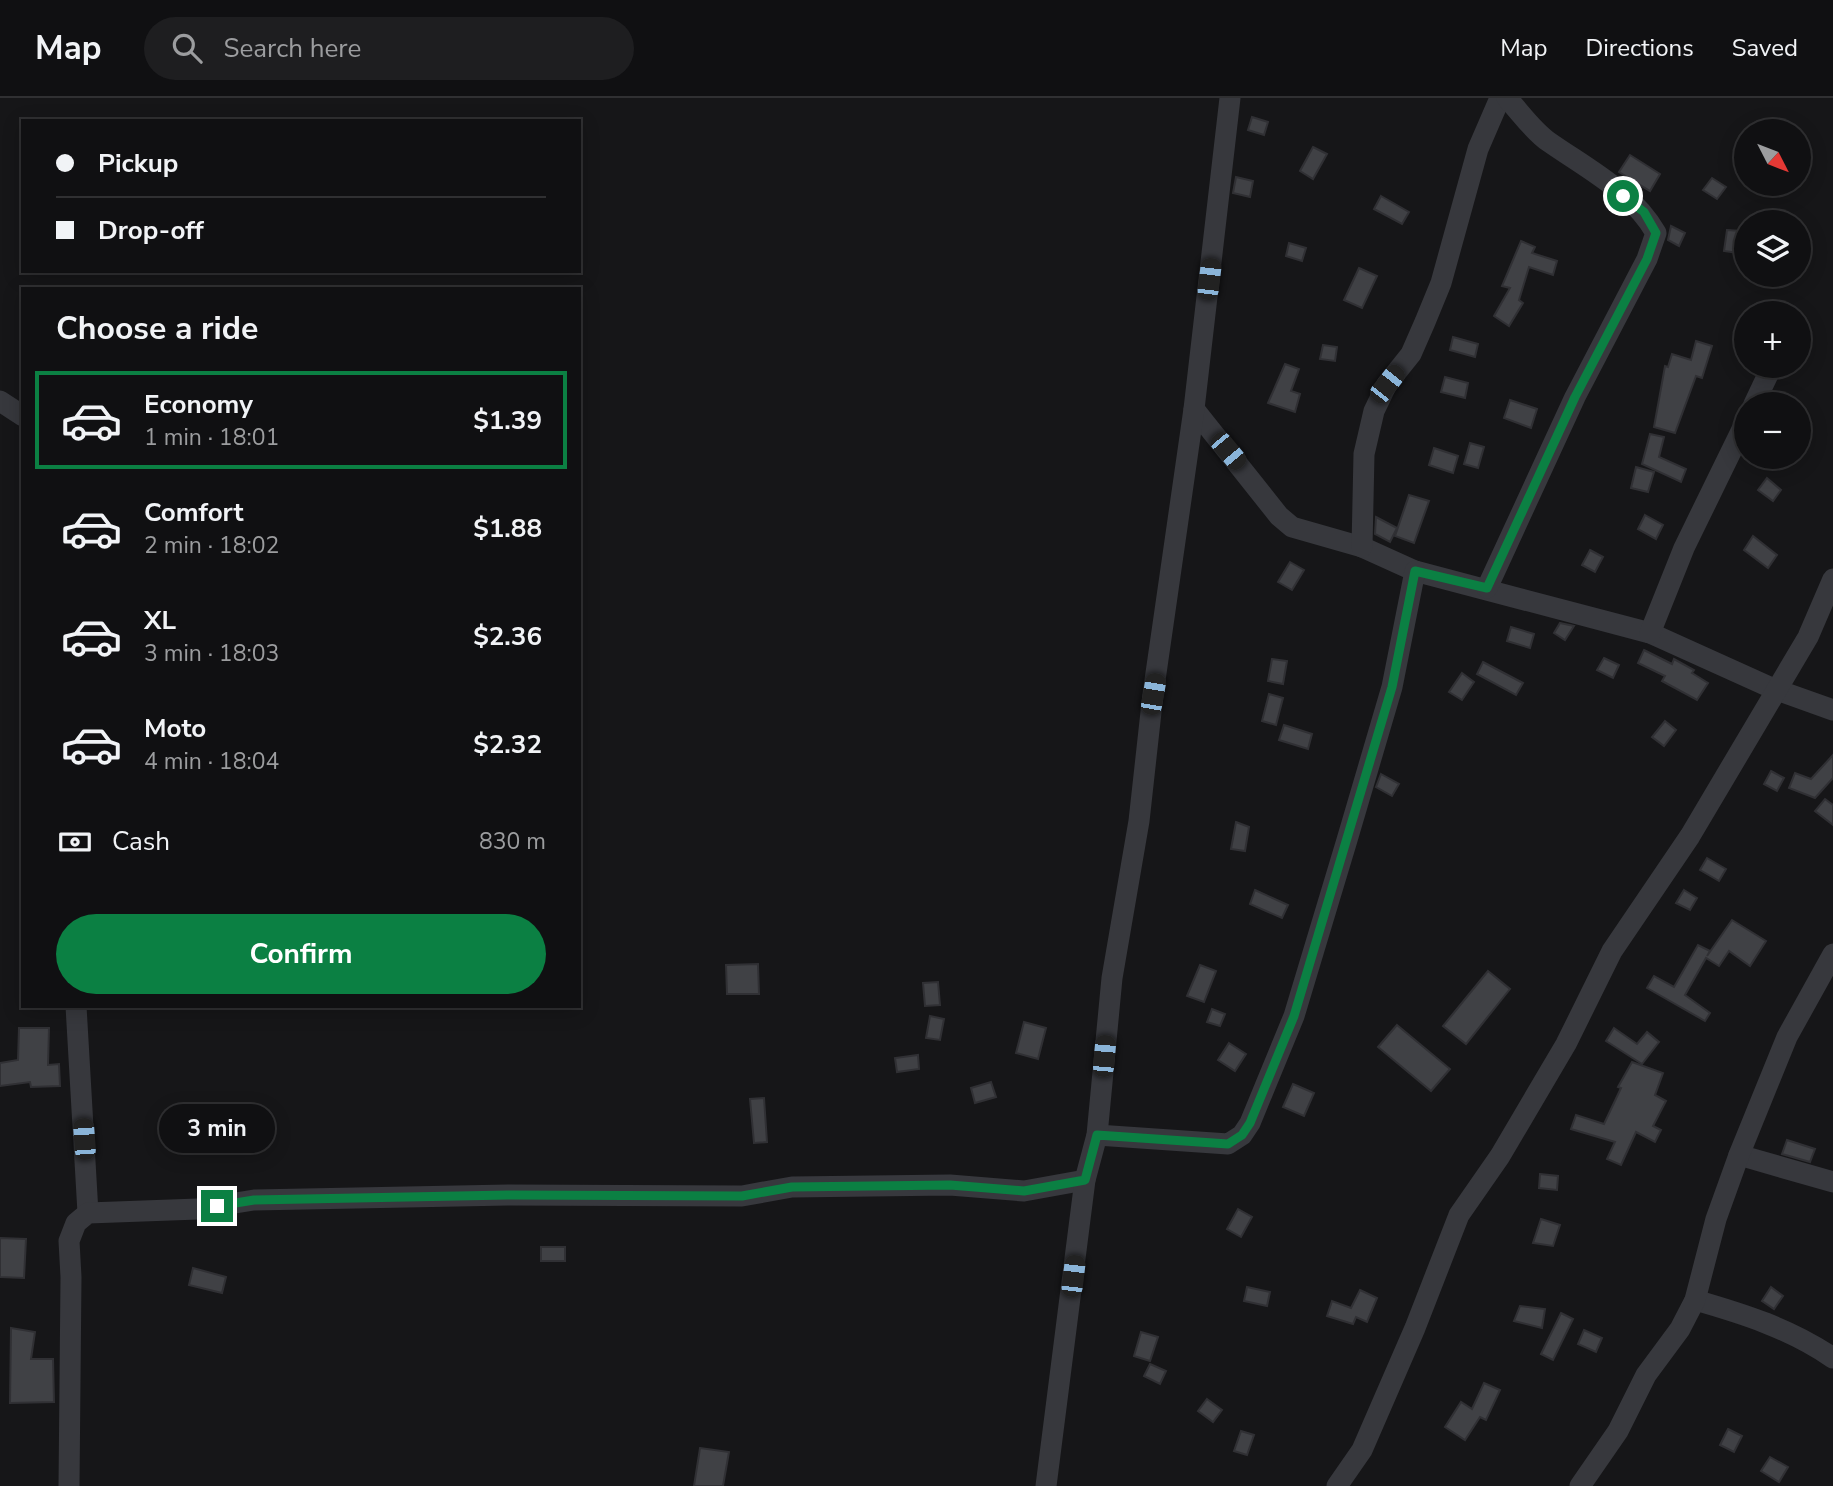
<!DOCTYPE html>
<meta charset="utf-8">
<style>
:root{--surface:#101012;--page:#1e1e20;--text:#f1f3f6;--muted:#9c9d9f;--line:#303032;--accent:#0b8043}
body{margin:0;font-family:"Nunito Sans",sans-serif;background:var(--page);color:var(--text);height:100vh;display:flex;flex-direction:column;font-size:26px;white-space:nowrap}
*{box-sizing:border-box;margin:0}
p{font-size:23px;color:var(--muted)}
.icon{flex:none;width:38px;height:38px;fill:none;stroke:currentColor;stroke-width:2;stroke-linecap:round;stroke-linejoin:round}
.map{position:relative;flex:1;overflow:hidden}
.side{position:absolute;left:21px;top:189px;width:560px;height:721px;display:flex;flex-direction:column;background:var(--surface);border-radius:0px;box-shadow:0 4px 18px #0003,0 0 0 2px var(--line)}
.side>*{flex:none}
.banner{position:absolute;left:21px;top:21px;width:560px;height:154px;border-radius:0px;box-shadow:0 4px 18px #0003,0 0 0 2px var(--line);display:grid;align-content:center;height:154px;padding:0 35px;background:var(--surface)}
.needle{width:46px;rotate:132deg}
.controls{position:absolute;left:1734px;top:21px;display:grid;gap:14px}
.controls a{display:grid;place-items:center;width:77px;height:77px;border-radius:50%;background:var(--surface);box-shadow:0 4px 18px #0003,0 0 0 2px var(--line);font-size:35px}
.end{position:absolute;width:32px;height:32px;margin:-16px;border:9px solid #0b8043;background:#fff;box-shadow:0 0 0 4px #fff}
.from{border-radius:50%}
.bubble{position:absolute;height:49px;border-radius:24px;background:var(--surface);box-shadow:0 4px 18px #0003,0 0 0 2px var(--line);font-size:23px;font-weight:700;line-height:49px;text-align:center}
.car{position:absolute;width:21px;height:42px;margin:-21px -10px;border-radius:9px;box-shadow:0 0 5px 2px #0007;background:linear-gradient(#222 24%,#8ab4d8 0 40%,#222 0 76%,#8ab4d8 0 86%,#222 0)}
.banner b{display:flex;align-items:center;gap:24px;height:66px;font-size:26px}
.banner b+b{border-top:2px solid var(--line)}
.banner i{width:18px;height:18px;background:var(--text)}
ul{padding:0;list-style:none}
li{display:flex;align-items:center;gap:21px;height:98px;margin:0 14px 10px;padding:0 21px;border:4px solid transparent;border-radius:0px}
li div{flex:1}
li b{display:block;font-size:26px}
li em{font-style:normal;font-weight:700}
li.active{border-color:var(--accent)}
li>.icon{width:63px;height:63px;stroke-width:1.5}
h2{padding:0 35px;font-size:32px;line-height:84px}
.pay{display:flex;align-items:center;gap:18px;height:77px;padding:0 35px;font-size:26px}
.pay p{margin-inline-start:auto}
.button{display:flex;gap:14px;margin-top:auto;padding:14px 35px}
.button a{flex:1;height:80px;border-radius:42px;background:var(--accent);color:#fff;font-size:28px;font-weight:700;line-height:80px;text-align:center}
header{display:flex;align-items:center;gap:42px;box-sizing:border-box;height:98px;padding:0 35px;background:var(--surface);border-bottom:2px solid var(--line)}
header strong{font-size:33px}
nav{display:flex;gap:38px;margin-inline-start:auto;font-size:24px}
.search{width:490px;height:63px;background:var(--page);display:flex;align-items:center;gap:18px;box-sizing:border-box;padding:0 24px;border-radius:38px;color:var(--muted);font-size:26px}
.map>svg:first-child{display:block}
.building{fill:#404145;stroke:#303034;stroke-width:2}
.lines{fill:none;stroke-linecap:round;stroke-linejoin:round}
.street{stroke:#37383d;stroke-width:21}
.route{stroke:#0b8043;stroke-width:9}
</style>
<header>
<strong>Map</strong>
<div class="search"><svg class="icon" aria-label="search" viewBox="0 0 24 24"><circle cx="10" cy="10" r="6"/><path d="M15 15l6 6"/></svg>Search here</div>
<nav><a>Map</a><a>Directions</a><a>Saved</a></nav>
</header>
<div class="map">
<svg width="1833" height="1388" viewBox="0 0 1833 1388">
<rect width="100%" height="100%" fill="#161618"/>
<g class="building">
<path d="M1252 19 1268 24 1264 37 1248 32Z"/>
<path d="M1313 49 1327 56 1313 81 1300 73Z"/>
<path d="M1630 57 1660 76 1650 93 1619 74Z"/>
<path d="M1236 79 1253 83 1250 99 1233 95Z"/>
<path d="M1712 80 1726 89 1717 101 1703 92Z"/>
<path d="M1381 98 1409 114 1402 126 1374 111Z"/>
<path d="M1671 128 1685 135 1679 148 1668 142Z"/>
<path d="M1727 132 1741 133 1738 155 1724 153Z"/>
<path d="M1521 143 1535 149 1532 155 1557 163 1553 177 1529 169 1519 202 1523 205 1509 228 1494 218 1510 190 1502 188Z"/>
<path d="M1289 145 1306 150 1302 163 1286 158Z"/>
<path d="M1359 170 1377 178 1362 210 1344 202Z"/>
<path d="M1453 239 1478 246 1475 259 1450 252Z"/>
<path d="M1696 243 1712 248 1702 280 1696 278 1675 335 1654 329 1665 268 1668 269 1672 256 1691 262Z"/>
<path d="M1323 247 1337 249 1335 263 1320 261Z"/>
<path d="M1285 266 1299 271 1291 293 1300 296 1295 314 1268 305Z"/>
<path d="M1445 279 1468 285 1465 300 1441 294Z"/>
<path d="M1510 302 1537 311 1531 330 1504 320Z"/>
<path d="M1650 336 1664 339 1659 359 1686 371 1681 384 1642 366Z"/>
<path d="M1470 345 1484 349 1478 370 1464 366Z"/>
<path d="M1434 350 1458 358 1453 375 1429 367Z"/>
<path d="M1636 369 1654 374 1648 394 1631 390Z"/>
<path d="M1767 380 1781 392 1773 403 1758 392Z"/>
<path d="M1409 397 1429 403 1414 445 1395 438Z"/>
<path d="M1645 417 1663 427 1656 441 1638 431Z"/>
<path d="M1376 419 1397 430 1390 444 1375 436Z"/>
<path d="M1753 438 1777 457 1768 470 1744 452Z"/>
<path d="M1590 452 1603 459 1595 474 1582 467Z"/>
<path d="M1290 464 1304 472 1292 492 1278 484Z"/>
<path d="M1560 525 1574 528 1565 542 1554 535Z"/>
<path d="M1511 529 1534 536 1530 550 1507 543Z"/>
<path d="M1644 552 1672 566 1674 561 1694 572 1692 575 1708 585 1697 602 1662 583 1665 578 1638 565Z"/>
<path d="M1604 560 1619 567 1613 580 1597 572Z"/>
<path d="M1272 561 1287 563 1283 586 1268 583Z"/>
<path d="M1483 564 1523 585 1516 597 1477 576Z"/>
<path d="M1462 575 1474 584 1462 602 1449 594Z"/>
<path d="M1269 596 1283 600 1276 627 1262 623Z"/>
<path d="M1665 623 1676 632 1664 648 1652 639Z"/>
<path d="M1284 627 1312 636 1308 651 1279 642Z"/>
<path d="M1833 657V680L1815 700 1789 690 1795 675 1811 681Z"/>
<path d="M1771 673 1784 680 1777 693 1764 686Z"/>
<path d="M1381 676 1399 686 1392 698 1376 689Z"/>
<path d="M1825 701 1833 707V727L1815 713Z"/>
<path d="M1236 724 1249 729 1245 753 1231 751Z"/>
<path d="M1707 760 1726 771 1719 783 1700 772Z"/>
<path d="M1255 792 1288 807 1282 820 1250 806Z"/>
<path d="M1684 792 1697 800 1690 812 1676 805Z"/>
<path d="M1732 822 1766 843 1750 868 1729 853 1719 868 1706 860 1685 897 1710 915 1705 923 1647 890 1654 878 1674 889 1698 847 1710 853 1707 858Z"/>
<path d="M758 866 759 896H727L726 867Z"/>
<path d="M1200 867 1216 873 1204 904 1187 898Z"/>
<path d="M1488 873 1510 891 1466 946 1443 928Z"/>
<path d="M938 884 940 907 925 908 923 885Z"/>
<path d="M1212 911 1225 916 1220 928 1207 924Z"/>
<path d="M930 918 944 921 940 942 926 940Z"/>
<path d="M1024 924 1046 930 1038 961 1016 955Z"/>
<path d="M1397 927 1450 971 1431 993 1378 949Z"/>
<path d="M19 930H49L48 967 59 966 60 988 31 989 30 984 0 988V965L18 962Z"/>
<path d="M1614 930 1637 946 1647 934 1659 944 1642 966 1606 943Z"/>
<path d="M1229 945 1246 956 1235 973 1218 962Z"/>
<path d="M918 957 919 971 897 974 895 960Z"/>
<path d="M1632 964 1663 975 1655 997 1666 1003 1653 1028 1661 1032 1655 1044 1636 1034 1621 1067 1607 1061 1615 1044 1571 1031 1576 1017 1604 1026 1621 990 1618 989Z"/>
<path d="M991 984 996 999 975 1005 971 990Z"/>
<path d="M1293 986 1314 995 1304 1018 1283 1009Z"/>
<path d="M764 1000 767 1044 754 1045 750 1001Z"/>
<path d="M1787 1042 1815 1051 1810 1064 1782 1056Z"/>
<path d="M1540 1076 1558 1078 1557 1092 1539 1090Z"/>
<path d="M1238 1111 1252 1119 1241 1139 1227 1131Z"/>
<path d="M1541 1121 1560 1127 1553 1148 1533 1145Z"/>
<path d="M0 1140 26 1141 24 1180 0 1179Z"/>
<rect x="541" y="1149" width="24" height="14"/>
<path d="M193 1170 226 1179 222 1195 189 1187Z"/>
<path d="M1247 1189 1270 1194 1267 1208 1244 1203Z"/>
<path d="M1771 1189 1783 1198 1774 1211 1762 1203Z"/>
<path d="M1360 1192 1377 1200 1367 1224 1356 1219 1353 1226 1327 1218 1332 1203 1351 1210Z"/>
<path d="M1520 1208 1545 1211 1542 1230 1514 1223Z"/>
<path d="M1561 1215 1573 1221 1553 1262 1541 1256Z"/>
<path d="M11 1230 35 1234 31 1261H53L54 1304 10 1305Z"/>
<path d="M1584 1232 1602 1240 1596 1254 1578 1246Z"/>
<path d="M1141 1234 1158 1239 1150 1263 1134 1258Z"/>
<path d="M1150 1266 1166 1273 1160 1286 1144 1278Z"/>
<path d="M1484 1285 1500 1292 1486 1322 1480 1319 1465 1342 1445 1329 1461 1304 1472 1311Z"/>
<path d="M1207 1301 1222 1312 1213 1324 1198 1313Z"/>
<path d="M1728 1331 1742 1338 1734 1354 1720 1347Z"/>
<path d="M1241 1333 1254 1337 1247 1357 1234 1353Z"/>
<path d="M700 1350 729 1354 723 1388H694Z"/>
<path d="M1770 1359 1788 1369 1779 1384 1761 1373Z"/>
</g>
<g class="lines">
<g class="street">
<path d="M0 303 23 318"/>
<path d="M1754 306 1772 268"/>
<path d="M1194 311 1279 418 1292 429 1362 449 1415 473 1650 535 1774 591 1833 612"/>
<path d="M1362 449 1364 356 1374 313 1387 286 1411 256 1425 224 1441 185 1478 51 1500 0"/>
<path d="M1487 490 1575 299 1647 161 1656 135C1633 94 1586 70 1549 44 1533 33 1520 14 1507 0"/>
<path d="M1650 535 1684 450 1746 323"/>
<path d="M76 908 88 1115"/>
<path d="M1097 1037 1228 1046 1242 1037 1250 1025 1294 918 1347 742 1392 589 1415 473"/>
<path d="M1739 1057 1833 1084"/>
<path d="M1695 1202C1744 1216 1791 1231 1833 1260"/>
<path d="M69 1388 71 1179 69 1143 76 1125 88 1115 198 1111 254 1102 508 1097 742 1098 792 1089 950 1087 1024 1093 1085 1082"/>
<path d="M1046 1388 1085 1082 1097 1037 1112 880 1139 723 1153 596 1194 311 1230 0"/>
<path d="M1337 1388 1362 1352 1415 1230 1459 1117 1500 1058 1566 946 1612 853 1690 738 1808 539 1833 481"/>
<path d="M1580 1388 1618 1333 1646 1277 1680 1231 1695 1202 1716 1121 1739 1057 1787 939 1833 856"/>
</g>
</g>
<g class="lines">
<path class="route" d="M217 1108 254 1102 508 1097 742 1098 792 1089 950 1087 1024 1093 1085 1082 1097 1037 1228 1046 1242 1037 1250 1025 1294 918 1392 589 1415 473 1487 490 1575 299 1647 161 1656 135 1644 114 1623 98"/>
</g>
</svg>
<div class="controls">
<a><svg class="needle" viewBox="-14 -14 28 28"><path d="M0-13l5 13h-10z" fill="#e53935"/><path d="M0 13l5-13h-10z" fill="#9c9d9f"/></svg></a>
<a><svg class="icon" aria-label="layers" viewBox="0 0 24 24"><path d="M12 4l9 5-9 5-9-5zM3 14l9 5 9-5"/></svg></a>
<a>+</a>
<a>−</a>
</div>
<i class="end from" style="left:1623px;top:98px"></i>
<i class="end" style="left:217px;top:1108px"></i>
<div class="bubble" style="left:159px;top:1006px;width:116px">3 min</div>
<i class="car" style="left:1209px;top:181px;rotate:7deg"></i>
<i class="car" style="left:1387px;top:286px;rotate:38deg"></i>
<i class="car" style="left:1228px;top:353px;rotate:140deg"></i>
<i class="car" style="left:1153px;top:596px;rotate:10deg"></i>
<i class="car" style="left:1104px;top:958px;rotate:5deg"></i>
<i class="car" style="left:84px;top:1041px;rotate:356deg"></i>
<i class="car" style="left:1073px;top:1178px;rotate:7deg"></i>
<div class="banner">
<b><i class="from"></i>Pickup</b>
<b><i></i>Drop-off</b>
</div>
<section class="side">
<h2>Choose a ride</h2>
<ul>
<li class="active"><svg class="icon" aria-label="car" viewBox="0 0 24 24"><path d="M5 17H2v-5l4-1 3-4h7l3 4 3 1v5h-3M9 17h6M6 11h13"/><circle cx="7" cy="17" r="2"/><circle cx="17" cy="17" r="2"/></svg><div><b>Economy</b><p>1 min · 18:01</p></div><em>$1.39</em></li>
<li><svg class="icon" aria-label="car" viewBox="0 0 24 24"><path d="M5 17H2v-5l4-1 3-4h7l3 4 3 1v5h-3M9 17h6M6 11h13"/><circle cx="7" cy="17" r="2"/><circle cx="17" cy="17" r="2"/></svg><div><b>Comfort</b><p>2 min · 18:02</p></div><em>$1.88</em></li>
<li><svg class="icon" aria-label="car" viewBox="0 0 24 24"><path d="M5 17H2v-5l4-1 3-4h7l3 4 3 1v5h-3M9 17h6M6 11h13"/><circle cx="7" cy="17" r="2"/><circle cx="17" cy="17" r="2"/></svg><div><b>XL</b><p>3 min · 18:03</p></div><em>$2.36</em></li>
<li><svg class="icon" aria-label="car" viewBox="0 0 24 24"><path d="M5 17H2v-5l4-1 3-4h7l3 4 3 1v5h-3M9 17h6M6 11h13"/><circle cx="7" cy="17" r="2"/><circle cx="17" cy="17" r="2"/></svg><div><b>Moto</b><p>4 min · 18:04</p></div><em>$2.32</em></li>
</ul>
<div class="pay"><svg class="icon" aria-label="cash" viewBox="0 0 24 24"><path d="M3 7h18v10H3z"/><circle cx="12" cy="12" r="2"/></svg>Cash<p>830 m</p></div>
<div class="button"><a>Confirm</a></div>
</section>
</div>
